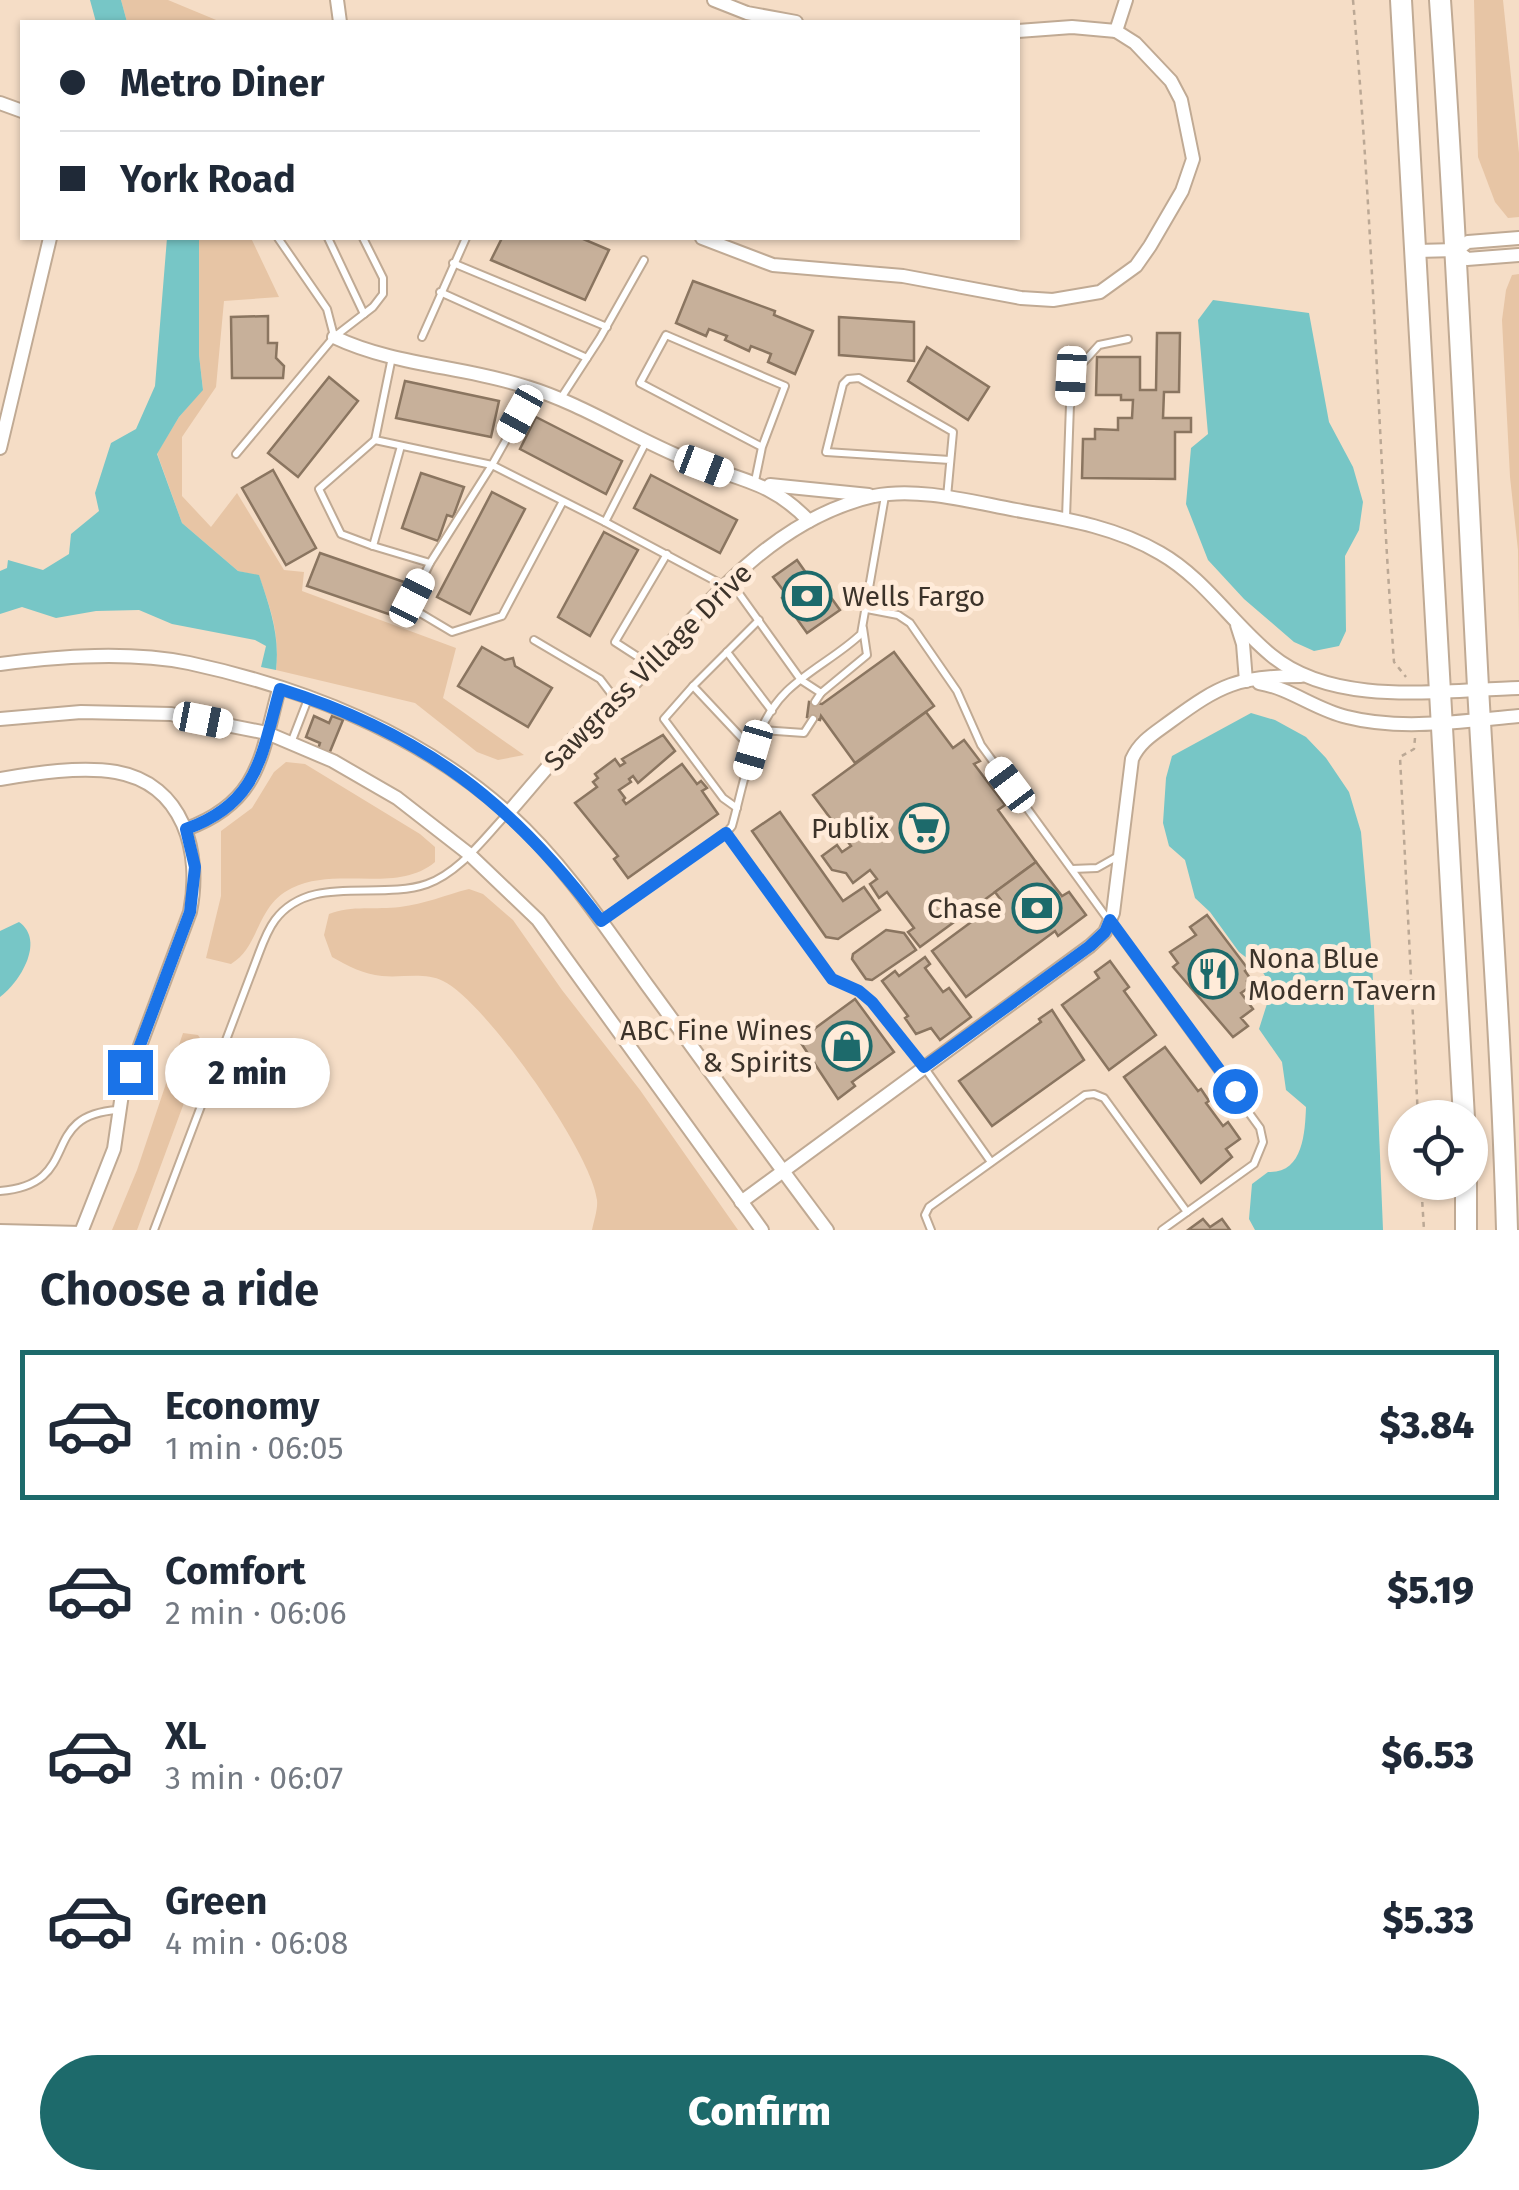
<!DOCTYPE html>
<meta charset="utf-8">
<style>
:root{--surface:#fff;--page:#f2f2f3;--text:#1f2937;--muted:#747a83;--line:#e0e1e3;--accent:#1d6a6b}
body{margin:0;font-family:"Fira Sans",sans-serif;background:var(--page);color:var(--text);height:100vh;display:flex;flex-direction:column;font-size:38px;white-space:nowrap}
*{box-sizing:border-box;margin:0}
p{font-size:32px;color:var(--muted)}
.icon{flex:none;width:55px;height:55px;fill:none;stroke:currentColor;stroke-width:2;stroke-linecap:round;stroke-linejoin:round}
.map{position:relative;height:1230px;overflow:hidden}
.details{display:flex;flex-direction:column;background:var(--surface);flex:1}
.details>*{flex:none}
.hud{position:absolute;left:20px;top:20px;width:1000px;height:220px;border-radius:0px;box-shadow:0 2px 8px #0004;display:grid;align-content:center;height:220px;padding:0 40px;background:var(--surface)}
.tools{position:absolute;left:1388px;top:1100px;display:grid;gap:20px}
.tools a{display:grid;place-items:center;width:100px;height:100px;border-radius:50%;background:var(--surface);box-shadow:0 2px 8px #0004;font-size:50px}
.end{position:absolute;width:45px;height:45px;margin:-22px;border:12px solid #1a73e8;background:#fff;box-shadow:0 0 0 5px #fff}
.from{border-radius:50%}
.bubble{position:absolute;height:70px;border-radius:35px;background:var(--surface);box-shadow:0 2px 8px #0004;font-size:32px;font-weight:800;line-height:70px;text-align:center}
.car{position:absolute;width:30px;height:60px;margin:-30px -15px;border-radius:12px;box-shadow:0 0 8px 2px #0007;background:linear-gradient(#fff 24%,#345 0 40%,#fff 0 76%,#345 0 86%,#fff 0)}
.hud b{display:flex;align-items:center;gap:35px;height:95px;font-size:38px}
.hud b+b{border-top:2px solid var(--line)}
.hud i{width:25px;height:25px;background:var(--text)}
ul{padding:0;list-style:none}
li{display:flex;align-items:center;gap:30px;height:150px;margin:0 20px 15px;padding:0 20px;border:5px solid transparent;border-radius:0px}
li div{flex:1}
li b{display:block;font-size:38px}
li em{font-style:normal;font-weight:800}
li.on{border-color:var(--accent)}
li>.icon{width:90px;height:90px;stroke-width:1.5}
h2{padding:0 40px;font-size:45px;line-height:120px}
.primary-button{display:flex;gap:20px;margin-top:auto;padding:20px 40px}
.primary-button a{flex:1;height:115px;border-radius:60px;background:var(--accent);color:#fff;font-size:40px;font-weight:800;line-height:115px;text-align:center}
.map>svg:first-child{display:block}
.green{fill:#e7c5a5}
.water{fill:#77c6c6}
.building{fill:#c7b09a;stroke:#8a7560;stroke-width:2.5}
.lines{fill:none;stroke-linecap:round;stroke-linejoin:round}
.lane-casing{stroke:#c0aa94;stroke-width:10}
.street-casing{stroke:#c0aa94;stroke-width:16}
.primary-casing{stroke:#c0aa94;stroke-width:24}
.path{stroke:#bba895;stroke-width:2.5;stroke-dasharray:5 5;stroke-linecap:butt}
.lane{stroke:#fff;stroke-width:6}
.street{stroke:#fff;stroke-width:12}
.primary{stroke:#fff;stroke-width:20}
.route{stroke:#1a73e8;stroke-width:12}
.labels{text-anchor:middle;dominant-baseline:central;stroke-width:10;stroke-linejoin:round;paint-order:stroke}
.poi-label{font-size:28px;fill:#3c332a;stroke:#ffebd9;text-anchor:end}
.street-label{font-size:28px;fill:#3c332a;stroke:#ffebd9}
</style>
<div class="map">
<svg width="1519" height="1230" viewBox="0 0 1519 1230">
<rect width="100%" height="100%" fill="#f5ddc6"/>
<g class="green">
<path d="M121 0H168L221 22H127Z"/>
<path d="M1474 0H1503L1519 153V217L1508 218 1495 202 1478 157Z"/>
<path d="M199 238H251L279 297 224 301 216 387 182 437V496L211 527 237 493 284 570 304 572 302 591 456 648 443 698 524 755 498 760 477 752 415 703 276 670C280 635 271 609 259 576L238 571 182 523 157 453 179 417 203 389 199 355Z"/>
<path d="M1519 274V630L1518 550 1510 477 1502 320 1506 290 1512 275Z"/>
<path d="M286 762 305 764 420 834 435 847V862C397 894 337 866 292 888 255 906 261 946 231 964L206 958 221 896V831L252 808 274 772Z"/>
<path d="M469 889 483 894 513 920 562 990 640 1090 738 1230H592C594 1220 598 1209 597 1200 592 1153 485 1001 443 981 425 972 402 978 382 976 363 974 348 966 332 957L324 935 329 914C352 905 376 910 400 907 425 904 445 895 469 889Z"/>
<path d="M183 1033 198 1035 205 1046 137 1230H112L137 1170Z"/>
</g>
<g class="water">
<path d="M90 0H121L127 22H96Z"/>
<path d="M167 238H199V355L203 390 179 417 157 454 182 523 238 571 259 575C270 608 280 635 276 670L261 667 266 646 255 640 172 624 139 610 96 611 56 618 22 607 0 614V571L7 568 8 560 43 570 69 554 71 534 99 511 95 493 111 443 136 429 155 386Z"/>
<path d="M1213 300 1309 313 1329 422 1353 467 1363 502 1359 530 1345 556 1346 631 1339 646 1314 651 1294 642 1244 599 1208 560 1186 504 1191 448 1208 434 1198 320Z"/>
<path d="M1251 713 1275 720 1306 737 1326 758 1349 792 1361 832 1372 958 1383 1230H1255L1249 1219 1252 1184 1268 1172C1303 1174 1305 1133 1306 1107L1286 1090 1282 1062 1259 1029 1272 988 1261 969 1239 952 1210 912 1195 898 1185 860 1169 846 1163 823 1166 778 1172 756Z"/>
<path d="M19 922C46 941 19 983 0 997V931Z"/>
</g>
<g class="building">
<path d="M502 238H581L609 250 585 300 491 260Z"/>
<path d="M693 281 775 311 774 315 813 331 795 374 768 362 771 354 751 346 749 351 725 340 727 336 709 329 706 336 676 323Z"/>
<path d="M268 316V343H277L276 358 284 366 283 378H232L231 317Z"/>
<path d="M839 317 914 322V361L839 355Z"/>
<path d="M1157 333H1180L1179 392H1164L1163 418H1191V432H1175V479L1082 478 1083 439H1095V429L1118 430V418H1132L1133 400H1121V395H1096L1097 357H1140V390H1156Z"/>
<path d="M927 347 989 387 968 420 908 381Z"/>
<path d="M329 377 358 401 298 477 268 453Z"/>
<path d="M405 381 499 401 491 437 396 418Z"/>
<path d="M536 417 622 461 606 494 520 449Z"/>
<path d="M273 470 316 548 286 565 242 488Z"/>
<path d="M421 473 464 487 453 517 447 515 438 541 402 528Z"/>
<path d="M651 475 737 520 720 553 634 508Z"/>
<path d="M492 492 525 509 470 614 437 597Z"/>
<path d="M604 532 638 550 590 636 558 617Z"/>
<path d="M320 553 410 584 397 617 307 586Z"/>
<path d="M797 560 809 577 814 574 840 610 807 633 782 598 786 594 773 577Z"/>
<path d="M482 647 505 660 513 658 515 666 552 688 528 727 458 686Z"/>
<path d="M894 652 934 706 855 763 821 716 820 720 807 717 809 702 822 704Z"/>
<path d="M926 712 953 748 964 740 980 761 974 764 1005 805 998 810 1036 862 920 947 908 932 914 928 887 892 879 898 870 884 877 879 870 870 853 883 846 873 832 870 822 856 837 845 842 852 851 846 813 795Z"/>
<path d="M314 716 329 723 332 716 343 720 329 754 318 749 320 743 306 737Z"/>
<path d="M663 735 675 751 638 783 633 776 629 779 631 782 619 790 625 798 623 800 626 804 682 764 697 784 701 781 707 788 702 791 718 814 628 878 614 859 618 856 575 803 597 787 593 782 598 778 595 774 615 759 620 766 625 763 622 759Z"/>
<path d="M780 812 843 901 864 887 880 910 838 939 826 937 752 831Z"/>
<path d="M1036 862 1062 896 1069 892 1086 915 1058 936 1055 931 966 997 932 951 1001 900 995 892Z"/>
<path d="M1207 915 1248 969 1245 971 1250 978 1247 981 1251 986 1241 993 1253 1009 1241 1018 1248 1026 1233 1037 1173 967 1178 963 1170 952 1196 935 1190 927Z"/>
<path d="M886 930 904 933 916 950 872 980 866 979 852 959 853 954Z"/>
<path d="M925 957 930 964 925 968 943 992 949 988 971 1017 940 1040 931 1028 916 1034 905 1018 908 1016 882 981 895 971 899 976Z"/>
<path d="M1110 961 1129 987 1124 991 1156 1035 1109 1070 1062 1005 1099 978 1095 972Z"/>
<path d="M855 999 894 1052 852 1082 855 1086 838 1099 799 1040Z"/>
<path d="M1052 1010 1084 1060 992 1126 959 1081 1041 1022 1039 1019Z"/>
<path d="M1165 1047 1198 1091 1201 1089 1209 1101 1206 1103 1223 1126 1228 1122 1240 1139 1226 1149 1232 1157 1201 1183 1124 1077Z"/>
<path d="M1203 1219 1210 1227 1222 1219 1230 1230H1188Z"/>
</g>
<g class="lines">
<g class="lane-casing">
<g id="lane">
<path d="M278 238 327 309 334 336"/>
<path d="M328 238 364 314"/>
<path d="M453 263 607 327"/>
<path d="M440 292 587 358"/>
<path d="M422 337 466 238"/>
<path d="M392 357 375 440 492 465 534 390"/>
<path d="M561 398 600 338 644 260"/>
<path d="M375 440 319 489 341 534 373 546 401 446"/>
<path d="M236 454 334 337 373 307 383 294V278L363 238"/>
<path d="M755 481 762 447 785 386 666 335 640 383 762 447"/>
<path d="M947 497 953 432 859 378 848 379 843 384 826 452 950 460"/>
<path d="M562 503 502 616 452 632 415 610 413 598 430 563 492 465 605 522 646 442"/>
<path d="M1066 518 1071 376 1099 345 1128 339"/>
<path d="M605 522 723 585"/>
<path d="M373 546 430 563"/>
<path d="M730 581 801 680 821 693 867 655 863 628"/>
<path d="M867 609 898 615 910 623 957 691 981 745 1260 1128 1263 1142 1254 1164 1162 1230"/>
<path d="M534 640 600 679 616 700"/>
<path d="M727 652 772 711"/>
<path d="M649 664 615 642 667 554"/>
<path d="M693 686 759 620"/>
<path d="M815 702 821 693"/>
<path d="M761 730 804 733 813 719"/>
<path d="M291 743 308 699"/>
<path d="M737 808 723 798 664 719 693 686 753 750"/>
<path d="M726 833 832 979 859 991 872 1002 924 1067 991 1162"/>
<path d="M1072 869 1097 868 1120 855"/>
<path d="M601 920 727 832 732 826C745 780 752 725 787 691 810 669 839 655 861 634L885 496"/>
<path d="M0 1191C85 1184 36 1115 118 1110"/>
<path d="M0 1228 81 1230"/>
<path d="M154 1230 256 961C261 948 266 932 275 920 310 873 378 901 427 884 460 872 483 839 507 814"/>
<path d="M931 1230 925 1215 929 1207 1085 1095 1094 1094 1104 1098 1187 1212"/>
</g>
</g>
<g class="street-casing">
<g id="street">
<path d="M337 0 340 22"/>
<path d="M714 0 747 13 796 22"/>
<path d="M1018 31 1072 27 1116 31 1126 0"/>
<path d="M0 103 22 111"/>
<path d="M702 238 773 265 903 276 1021 298 1053 300 1100 292 1136 266 1150 246 1182 191 1193 159 1181 100 1171 81 1135 43 1116 31"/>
<path d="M1457 250 1467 259 1519 255"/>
<path d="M1457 250 1468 242 1519 238"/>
<path d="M1416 251 1457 250"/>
<path d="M334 337C395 366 464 366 527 387 583 404 633 438 688 460 737 480 770 480 809 521"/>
<path d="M0 448 50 238"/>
<path d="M770 485 869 495"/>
<path d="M1237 625 1243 644 1246 681"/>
<path d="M0 664C61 656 129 651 189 663 305 688 420 734 509 814 564 864 604 925 647 985 707 1067 766 1149 827 1230"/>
<path d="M1259 683C1290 688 1316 710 1347 717 1401 731 1464 721 1519 716"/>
<path d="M0 719 81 712 171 714 267 733 333 761 397 798 469 854 538 920 762 1230"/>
<path d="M0 779C35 773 81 766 116 772 184 784 202 853 190 912L122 1094 114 1149 82 1230"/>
<path d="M508 813C531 787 553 759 578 734 598 715 620 698 639 678 706 605 772 519 874 496 919 487 972 502 1016 510 1066 519 1116 527 1160 553 1204 578 1232 623 1271 655 1335 708 1441 690 1519 688"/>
<path d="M186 829C260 802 261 756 279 689"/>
<path d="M741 1202 1090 946 1105 932 1113 913 1132 759C1140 741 1155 733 1171 721 1220 685 1238 676 1301 676"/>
</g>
</g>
<g class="primary-casing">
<g id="primary">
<path d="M1401 0 1464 1118"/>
<path d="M1440 0C1456 229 1466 458 1478 687 1488 868 1502 1049 1507 1230"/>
<path d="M1466 1182V1230"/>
</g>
</g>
<g class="path">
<path d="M1353 0C1373 220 1378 442 1394 662L1406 677"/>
<path d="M1415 738 1414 749 1400 757 1418 1118"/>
<path d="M1421 1182 1424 1230"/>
</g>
<use href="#lane" class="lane"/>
<use href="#street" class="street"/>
<use href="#primary" class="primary"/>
</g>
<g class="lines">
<path class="route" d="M130 1072 190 912 195 867 186 829C259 803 261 756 280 689 422 733 512 802 601 921L726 833 832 979 859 991 872 1002 924 1067 1090 946 1105 932 1110 920 1235 1091"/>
</g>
<defs>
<g id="bank-ring" transform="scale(2.5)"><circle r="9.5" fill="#ffebd9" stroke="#1d6a6b" stroke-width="1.5"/><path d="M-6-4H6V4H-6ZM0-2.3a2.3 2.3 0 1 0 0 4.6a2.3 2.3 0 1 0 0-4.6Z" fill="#1d6a6b"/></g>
<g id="supermarket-ring" transform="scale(2.5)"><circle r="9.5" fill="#ffebd9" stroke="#1d6a6b" stroke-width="1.5"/><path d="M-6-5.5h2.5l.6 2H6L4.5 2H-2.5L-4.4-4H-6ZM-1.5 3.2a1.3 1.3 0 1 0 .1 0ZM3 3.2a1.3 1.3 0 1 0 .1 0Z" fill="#1d6a6b"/></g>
<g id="restaurant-ring" transform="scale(2.5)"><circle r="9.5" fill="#ffebd9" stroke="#1d6a6b" stroke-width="1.5"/><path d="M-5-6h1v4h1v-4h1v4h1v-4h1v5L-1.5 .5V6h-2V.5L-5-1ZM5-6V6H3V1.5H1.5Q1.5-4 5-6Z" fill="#1d6a6b"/></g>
<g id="shop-ring" transform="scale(2.5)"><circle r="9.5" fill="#ffebd9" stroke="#1d6a6b" stroke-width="1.5"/><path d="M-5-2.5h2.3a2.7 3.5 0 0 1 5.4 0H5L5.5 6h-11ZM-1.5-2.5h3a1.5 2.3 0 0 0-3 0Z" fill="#1d6a6b"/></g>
</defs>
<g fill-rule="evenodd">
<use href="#bank-ring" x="807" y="596"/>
<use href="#supermarket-ring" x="924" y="828"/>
<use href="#bank-ring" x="1037" y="908"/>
<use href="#restaurant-ring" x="1213" y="974"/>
<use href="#shop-ring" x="847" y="1046"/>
</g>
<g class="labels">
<g class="poi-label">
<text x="842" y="596" text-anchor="start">Wells Fargo</text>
<text x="889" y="828">Publix</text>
<text x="1002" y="908">Chase</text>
<text x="1248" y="958" text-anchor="start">Nona Blue<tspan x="1248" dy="32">Modern Tavern</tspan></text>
<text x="812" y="1030">ABC Fine Wines<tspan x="812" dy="32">&amp; Spirits</tspan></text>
</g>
<g class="street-label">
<text transform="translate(648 667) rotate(-45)">Sawgrass Village Drive</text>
</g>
</g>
</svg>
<div class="tools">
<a><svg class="icon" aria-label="locate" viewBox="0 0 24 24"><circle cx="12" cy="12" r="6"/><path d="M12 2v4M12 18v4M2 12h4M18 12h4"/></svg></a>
</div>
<i class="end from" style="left:1235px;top:1091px"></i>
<i class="end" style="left:130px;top:1072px"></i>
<div class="bubble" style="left:165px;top:1038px;width:165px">2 min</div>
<i class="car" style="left:1071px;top:376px;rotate:183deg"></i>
<i class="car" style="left:520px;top:414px;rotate:209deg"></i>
<i class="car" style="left:704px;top:466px;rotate:111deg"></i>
<i class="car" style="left:412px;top:598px;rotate:27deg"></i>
<i class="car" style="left:203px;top:720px;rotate:101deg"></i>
<i class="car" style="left:753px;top:750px;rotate:196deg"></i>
<i class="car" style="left:1010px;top:785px;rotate:323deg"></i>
<div class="hud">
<b><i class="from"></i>Metro Diner</b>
<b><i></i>York Road</b>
</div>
</div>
<section class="details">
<h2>Choose a ride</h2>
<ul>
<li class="on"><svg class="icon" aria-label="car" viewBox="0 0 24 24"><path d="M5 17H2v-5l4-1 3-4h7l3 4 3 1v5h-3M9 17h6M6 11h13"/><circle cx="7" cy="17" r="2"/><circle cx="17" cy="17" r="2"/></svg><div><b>Economy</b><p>1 min · 06:05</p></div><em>$3.84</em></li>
<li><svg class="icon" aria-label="car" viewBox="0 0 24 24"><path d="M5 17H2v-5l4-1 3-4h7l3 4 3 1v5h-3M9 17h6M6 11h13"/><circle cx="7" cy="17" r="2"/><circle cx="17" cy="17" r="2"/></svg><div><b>Comfort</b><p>2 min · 06:06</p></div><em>$5.19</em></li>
<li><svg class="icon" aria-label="car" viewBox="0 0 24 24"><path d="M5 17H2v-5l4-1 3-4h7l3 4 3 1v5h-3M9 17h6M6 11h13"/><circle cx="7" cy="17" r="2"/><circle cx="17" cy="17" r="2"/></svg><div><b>XL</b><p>3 min · 06:07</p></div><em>$6.53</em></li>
<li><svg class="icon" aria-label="car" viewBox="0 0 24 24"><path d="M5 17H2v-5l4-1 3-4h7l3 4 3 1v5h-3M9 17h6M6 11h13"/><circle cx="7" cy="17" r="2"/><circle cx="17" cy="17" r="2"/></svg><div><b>Green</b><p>4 min · 06:08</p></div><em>$5.33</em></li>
</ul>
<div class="primary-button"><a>Confirm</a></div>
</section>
